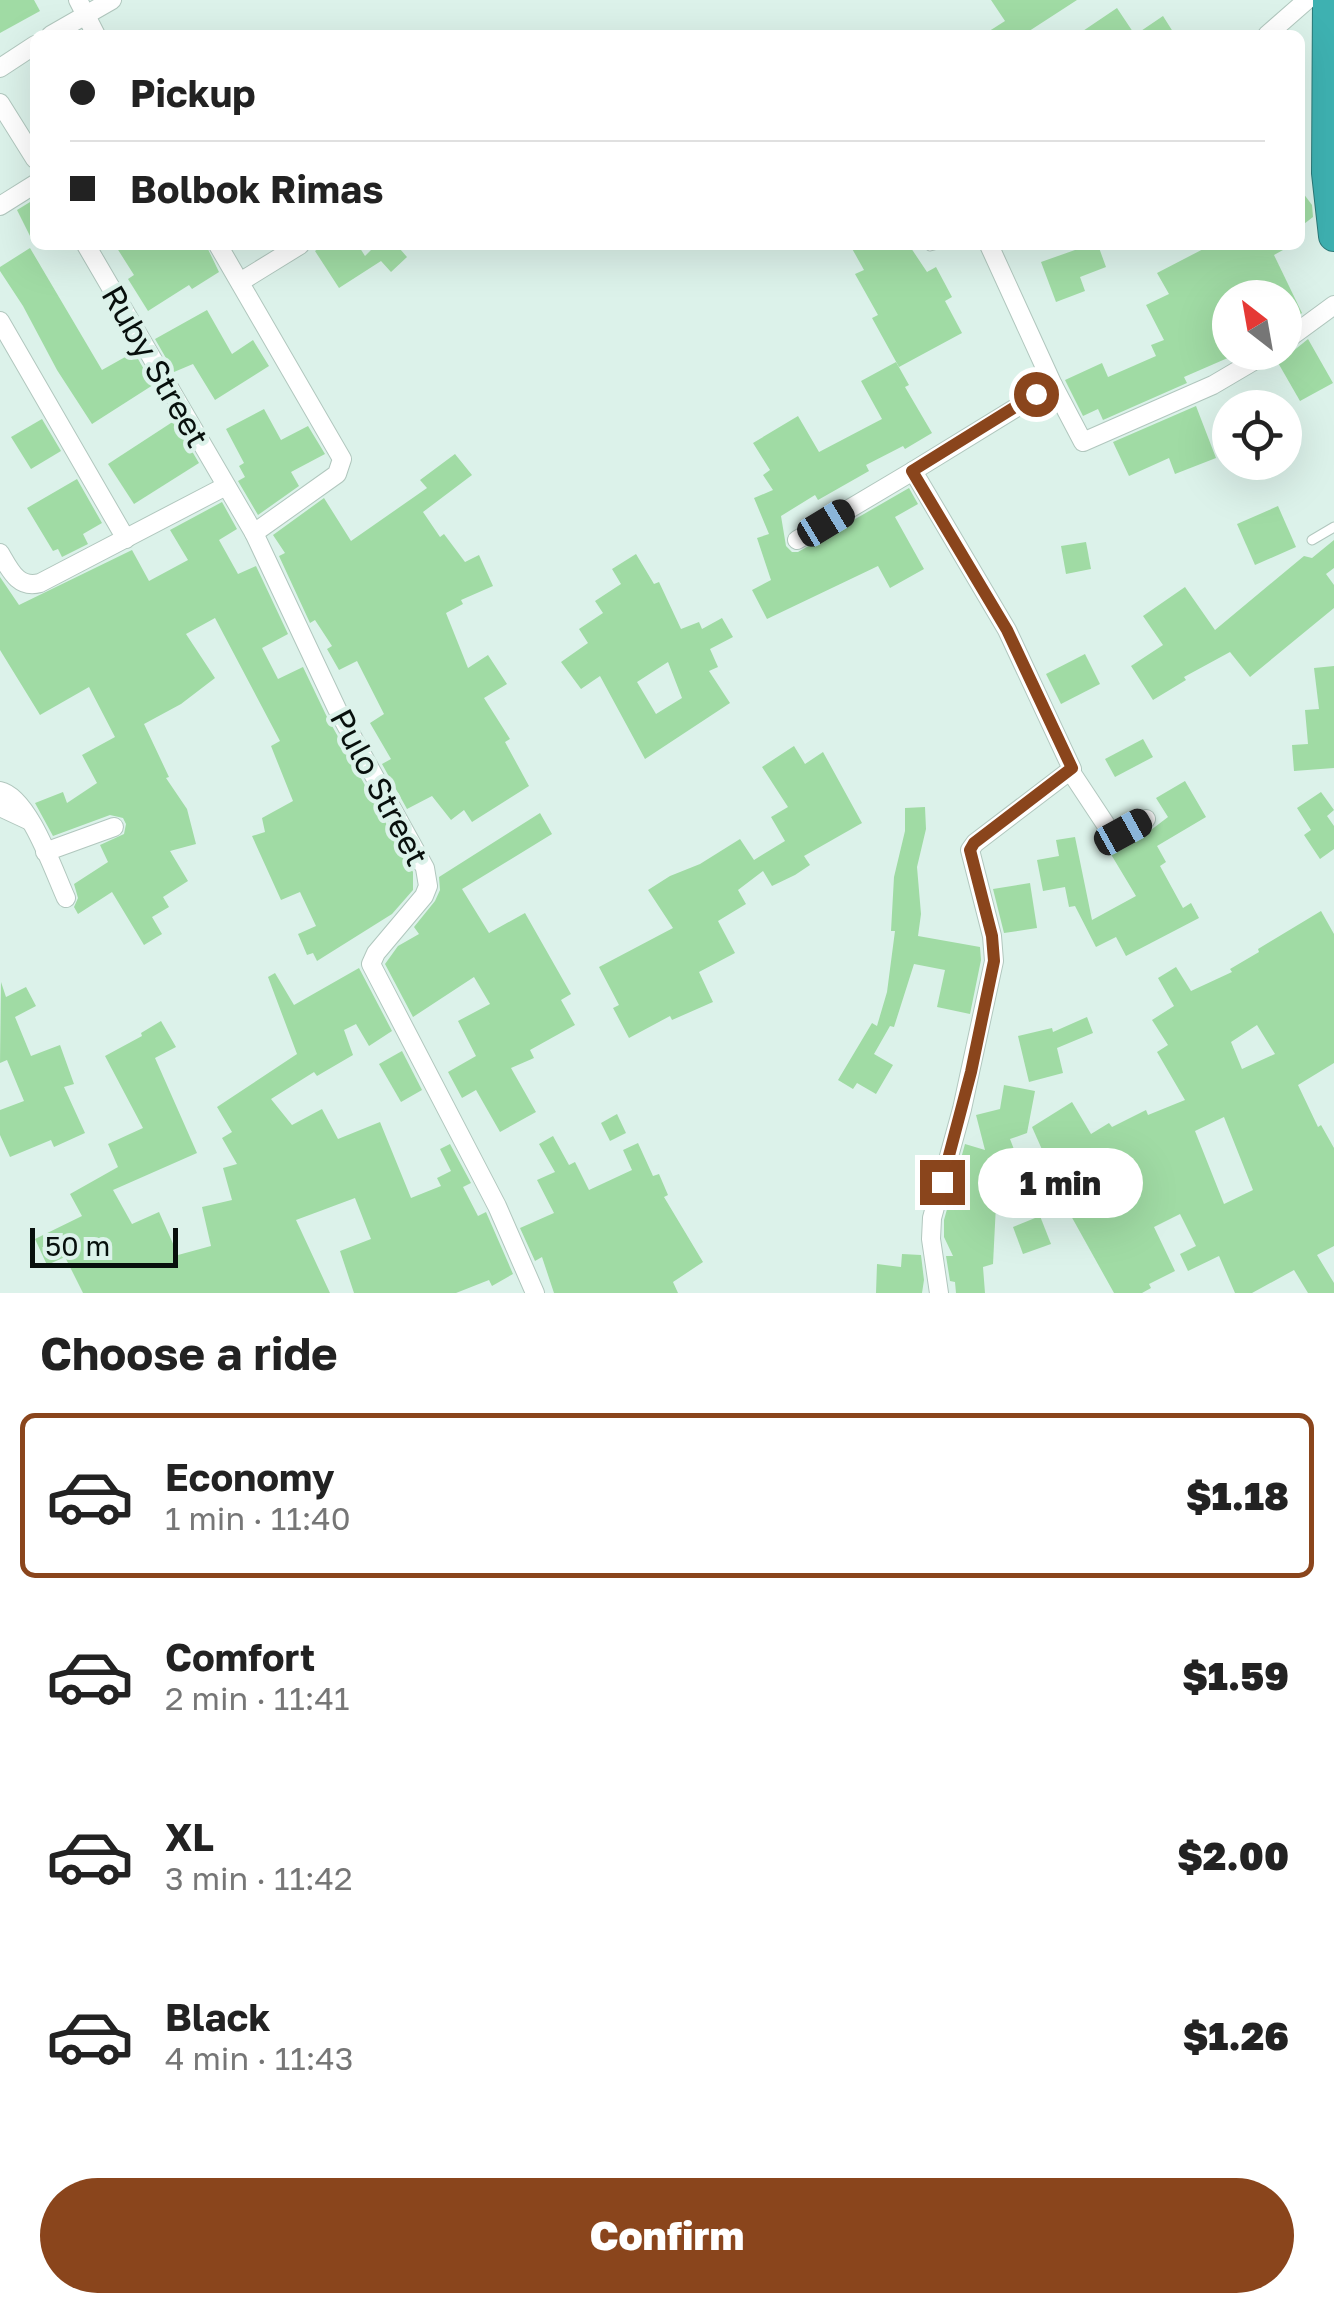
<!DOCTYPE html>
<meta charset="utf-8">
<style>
:root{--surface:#fff;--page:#f6f6f6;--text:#222;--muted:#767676;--line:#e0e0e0;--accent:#8a451c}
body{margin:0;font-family:"Golos Text",sans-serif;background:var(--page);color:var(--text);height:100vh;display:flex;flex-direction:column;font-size:38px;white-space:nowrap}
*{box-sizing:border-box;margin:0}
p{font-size:32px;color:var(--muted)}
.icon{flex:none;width:55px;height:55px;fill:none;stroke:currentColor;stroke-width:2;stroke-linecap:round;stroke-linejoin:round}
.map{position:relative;height:1293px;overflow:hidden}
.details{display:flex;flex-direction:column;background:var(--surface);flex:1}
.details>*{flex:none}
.banner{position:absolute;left:30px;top:30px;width:1275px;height:220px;border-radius:15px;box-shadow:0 10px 40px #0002;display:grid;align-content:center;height:220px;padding:0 40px;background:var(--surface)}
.needle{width:65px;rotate:329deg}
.buttons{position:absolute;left:1212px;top:280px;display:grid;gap:20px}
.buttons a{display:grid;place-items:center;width:90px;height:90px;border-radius:50%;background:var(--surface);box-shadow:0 10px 40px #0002;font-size:50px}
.scale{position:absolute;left:30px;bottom:25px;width:148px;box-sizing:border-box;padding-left:10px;border:5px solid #08100d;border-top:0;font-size:28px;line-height:35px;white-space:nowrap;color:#08100d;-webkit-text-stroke:8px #dcf2ea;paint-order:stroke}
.end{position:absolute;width:45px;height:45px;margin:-22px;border:12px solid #8a451c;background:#fff;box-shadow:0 0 0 5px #fff}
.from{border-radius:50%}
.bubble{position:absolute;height:70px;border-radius:35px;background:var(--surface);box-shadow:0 10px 40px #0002;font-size:32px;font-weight:800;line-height:70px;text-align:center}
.car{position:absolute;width:30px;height:60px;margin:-30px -15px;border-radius:12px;box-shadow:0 0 8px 2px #0007;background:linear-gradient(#222 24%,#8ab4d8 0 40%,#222 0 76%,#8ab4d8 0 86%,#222 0)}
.banner b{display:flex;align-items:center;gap:35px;height:95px;font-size:38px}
.banner b+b{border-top:2px solid var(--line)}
.banner i{width:25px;height:25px;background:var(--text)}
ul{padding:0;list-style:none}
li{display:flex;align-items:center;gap:30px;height:165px;margin:0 20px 15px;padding:0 20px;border:5px solid transparent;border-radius:15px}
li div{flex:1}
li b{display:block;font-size:38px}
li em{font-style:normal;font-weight:800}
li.selected{border-color:var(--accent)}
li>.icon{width:90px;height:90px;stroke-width:1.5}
h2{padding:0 40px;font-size:45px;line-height:120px}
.action{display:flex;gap:20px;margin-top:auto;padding:20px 40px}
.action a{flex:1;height:115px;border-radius:60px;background:var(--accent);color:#fff;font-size:40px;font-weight:800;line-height:115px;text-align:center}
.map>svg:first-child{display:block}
.building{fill:#a0dba4;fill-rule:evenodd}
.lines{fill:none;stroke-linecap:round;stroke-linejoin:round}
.lane-casing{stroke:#b1c7be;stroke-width:11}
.street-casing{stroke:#b1c7be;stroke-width:20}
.highway-casing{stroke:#2b7978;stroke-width:32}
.lane{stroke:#fff;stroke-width:9}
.street{stroke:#fff;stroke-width:18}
.highway{stroke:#3eb1b1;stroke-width:30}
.route{stroke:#8a451c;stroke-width:12}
.labels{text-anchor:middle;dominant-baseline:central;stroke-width:9;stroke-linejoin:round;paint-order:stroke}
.street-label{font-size:32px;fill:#08100d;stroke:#dcf2ea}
</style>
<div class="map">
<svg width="1334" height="1293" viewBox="0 0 1334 1293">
<rect width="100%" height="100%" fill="#dcf2ea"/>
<g class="building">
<path d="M0 0H34L40 11 0 33Z"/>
<path d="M991 0H1077L1023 35H983L1005 21Z"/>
<path d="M1117 8 1135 35 1163 16 1175 35H1077Z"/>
<path d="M1300 189 1312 205 1313 217 1300 227Z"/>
<path d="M35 199V246L17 210Z"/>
<path d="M115 245H206L219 272 192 289 189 285 148 311 128 279 134 275Z"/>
<path d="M324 245H358L365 256 371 250 366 245H406L400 249 407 257 391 272 381 261 339 288 315 251Z"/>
<path d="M850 245H909L927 272 936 267 952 297 945 301 962 333 899 367 872 318 878 315 855 274 864 270Z"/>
<path d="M1074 245H1098L1106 267 1080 277 1085 291 1056 302 1041 262 1075 250Z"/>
<path d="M1211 245H1292L1274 255 1302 313 1285 326V298H1230V357L1184 377 1187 383 1103 420 1098 409 1083 416 1065 380 1102 363 1108 377 1156 356 1151 345 1164 340 1146 305 1169 294 1157 273Z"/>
<path d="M30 248 102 370 134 352 153 385 92 424 57 370 23 306 0 271V267Z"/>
<path d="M207 310 232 354 253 340 269 366 215 400 193 364 174 372 155 339Z"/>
<path d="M1308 339 1333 383 1300 401 1277 361 1281 353 1292 352Z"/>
<path d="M896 362 909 385 905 387 932 433 905 449 903 446 866 465 869 471 818 500 815 495 781 516 786 546 792 552H798L909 488 918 504 895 517 924 569 890 588 878 566 767 619 752 590 771 580 757 538 769 534 754 498 773 490 763 475 770 470 753 443 798 416 819 452 882 419 861 381Z"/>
<path d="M1196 406 1216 458 1175 474 1169 458 1129 476 1113 442Z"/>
<path d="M264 409 281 440 308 426 325 454 291 472 299 486 258 515 238 481 245 477 239 466 244 463 226 429Z"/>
<path d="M42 419 61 451 31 469 11 437Z"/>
<path d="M174 421 199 463 134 504 108 464Z"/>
<path d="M455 454 472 475 423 512 440 537 444 534 465 562 479 555 493 586 461 600 463 604 446 613 468 668 488 655 507 684 484 698 510 739 505 742 529 786 472 822 464 810 451 820 432 796 407 809 382 764 391 759 370 723 384 714 357 661 339 670 327 649 332 646 315 620 310 623 279 556 285 553 273 535 324 498 351 541 427 488 420 480Z"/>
<path d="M77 479 102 523 83 534 88 544 62 557 58 549 53 551 27 508Z"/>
<path d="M222 502 237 529 219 540 238 574 256 566 288 634 262 648 278 679 303 667 326 715 413 872V890L392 914 317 961 313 953 307 955 298 934 316 926 300 892 281 900 252 836 265 832 262 818 293 801 271 746 280 741 215 618 186 634 215 678 181 704 144 724 169 777 166 778 187 809 196 844 170 851 188 881 163 897 169 907 152 917 162 934 144 945 112 892 78 914 74 907 78 898 74 884 108 862 100 845 124 834 126 824 123 818 110 815 53 836 35 803 63 792 67 803 97 783 82 755 115 737 89 687 40 715 0 650V577L19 605 132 550 149 581 188 560 170 530Z"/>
<path d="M1278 506 1296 547 1255 565 1237 524Z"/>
<path d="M1334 540V568L1326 574 1334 585V608L1250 677 1230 652 1184 677 1186 680 1153 700 1131 666 1163 645 1143 616 1185 587 1215 630 1304 556 1312 558Z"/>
<path d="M1086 542 1091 569 1066 574 1061 546Z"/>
<path d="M636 554 654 584 659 582 681 629 699 622 702 629 722 618 733 637 710 649 718 667 709 671 730 703 645 759 600 676 581 689 561 662 588 643 579 629 603 613 595 601 621 584 612 569ZM668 662 682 698 656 714 637 682Z"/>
<path d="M1085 654 1100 684 1061 704 1046 674Z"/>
<path d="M1334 666V768L1294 771 1292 745 1308 744 1305 710 1319 709 1314 668Z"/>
<path d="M1143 739 1153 757 1115 777 1105 759Z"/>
<path d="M794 746 805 764 823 752 862 823 804 856 810 865 795 875 772 886 763 871 738 890 746 904 718 921 735 953 699 972 713 1002 672 1020 670 1016 629 1038 613 1008 619 1005 599 967 673 928 648 890 670 876 700 864 740 839 754 860 785 841 771 817 788 807 762 767Z"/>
<path d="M1185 781 1206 817 1157 846 1166 862 1160 866 1183 908 1191 903 1199 918 1126 956 1116 937 1096 947 1075 906 1069 907 1065 887 1043 891 1037 860 1059 856 1056 840 1075 837 1092 920 1136 896 1109 851 1151 830 1168 817 1156 798Z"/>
<path d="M1321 792 1334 810 1327 816 1334 826V849L1320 859 1304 835 1311 830 1297 808Z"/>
<path d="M925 807 926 829 917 867 921 914 918 936 980 947 981 960 970 1014 937 1007 945 970 914 964 894 1027 890 1026 874 1054 893 1065 876 1094 857 1083 853 1089 838 1080 872 1023 877 1026 887 992 895 931H891L894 877 905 831V808Z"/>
<path d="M540 813 552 834 462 889 489 933 525 913 571 994 561 1000 575 1025 530 1050 534 1058 511 1068 536 1112 500 1132 476 1090 462 1098 448 1072 476 1056 458 1021 490 1004 474 977 413 1017 385 964 398 946 419 934 414 927 435 901 440 890 439 877Z"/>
<path d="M1030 883 1037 928 1004 933 993 889Z"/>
<path d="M1321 911 1334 934V1063L1298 1085 1318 1127 1321 1125 1334 1148V1246L1317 1255 1334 1283V1293H1308L1294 1270 1252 1293H1235L1219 1256 1188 1271 1180 1254 1196 1246 1180 1214 1154 1227 1175 1271 1149 1284 1151 1288 1142 1293H1114L1070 1214 1080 1209 1062 1178 1056 1181 1032 1127 1072 1102 1091 1134 1109 1123 1112 1127 1146 1110 1148 1115 1185 1100 1157 1052 1168 1045 1152 1020 1174 1006 1158 978 1176 967 1191 991 1232 972 1230 969 1259 952 1258 949ZM1257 1025 1275 1054 1242 1069 1231 1042ZM1224 1117 1253 1190 1224 1204 1195 1131Z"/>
<path d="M359 968 392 1031 369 1046 356 1024 344 1030 353 1055 317 1076 314 1072 271 1099 292 1125 322 1109 338 1139 380 1122 411 1198 441 1186 437 1178 451 1171 440 1149 450 1144 471 1183 463 1187 478 1216 486 1212 513 1274 492 1286 489 1280 456 1293H354L340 1251 371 1239 355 1198 296 1220 330 1293H83L65 1257 47 1265 35 1239 82 1216 70 1194 118 1167 108 1144 143 1128 105 1056 142 1036 141 1033 161 1021 176 1047 155 1058 197 1153 113 1190 132 1224 159 1212 178 1255 211 1246 202 1207 232 1200 223 1168 237 1164 222 1138 232 1132 217 1107 297 1054 268 977 275 973 294 1005Z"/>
<path d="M1 982 6 997 26 987 36 1006 15 1017 31 1056 60 1045 74 1084 64 1087 85 1133 54 1147 51 1140 10 1157 0 1135V1110L24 1101 7 1060 0 1063Z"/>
<path d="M1087 1017 1093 1033 1057 1048 1063 1073 1029 1082 1018 1036 1052 1028 1053 1032Z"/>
<path d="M402 1051 422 1090 401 1102 379 1064Z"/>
<path d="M1004 1085 1035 1091 1027 1133 1010 1139 1029 1188 1002 1199 997 1185 993 1264 983 1267 985 1293H956L955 1282 950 1281 946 1256H953L944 1237V1220L965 1144 985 1150 976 1115 1000 1109Z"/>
<path d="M617 1114 626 1133 610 1141 601 1123Z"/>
<path d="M553 1136 569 1165 575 1162 589 1190 632 1170 623 1150 638 1143 653 1176 659 1174 668 1195 664 1197 703 1262 673 1282 678 1293H554L542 1257 535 1261 520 1228 554 1213 537 1180 555 1172 539 1144Z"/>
<path d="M1040 1216 1051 1244 1023 1254 1013 1227Z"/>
<path d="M902 1254 921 1255 924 1280 922 1293H876L877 1264 901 1267Z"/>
</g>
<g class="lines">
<g class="lane-casing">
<g id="lane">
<path d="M930 246 934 245"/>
<path d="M1312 540 1334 527"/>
</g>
</g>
<g class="street-casing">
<g id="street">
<path d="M78 0 96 35"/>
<path d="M51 35 112 0"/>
<path d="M1267 35 1307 0"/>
<path d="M0 68 35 45"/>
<path d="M0 103 35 159"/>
<path d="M0 206 35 184"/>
<path d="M86 245 254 533 337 709 425 868 428 886 424 896 376 953 371 964 497 1206 535 1293"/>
<path d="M218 245 342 459 337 474 254 533"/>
<path d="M240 282 300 245"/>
<path d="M0 321 126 539"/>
<path d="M1285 341 1334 305"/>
<path d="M1053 385 1083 442 1213 385 1269 352"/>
<path d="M797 540 913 471"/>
<path d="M0 553C10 570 18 589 40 583L226 486"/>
<path d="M1071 772 1112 834 1146 819"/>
<path d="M0 791C29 797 54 872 66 898"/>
<path d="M0 807 30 821"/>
<path d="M45 852 114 827"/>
<path d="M939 1293 931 1239 932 1218 962 1109 994 961 992 936 970 850 975 843 1072 769 1007 630 913 471 1053 385 989 245"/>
</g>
</g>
<g class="highway-casing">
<path id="highway" d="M1328 0 1327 173 1334 236"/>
</g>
<use href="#lane" class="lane"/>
<use href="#street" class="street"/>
<use href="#highway" class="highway"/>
</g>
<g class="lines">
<path class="route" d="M942 1182 971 1072 994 961 992 936 970 850 974 843 1072 768 1007 630 912 471 1036 394"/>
</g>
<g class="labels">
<g class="street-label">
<text transform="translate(156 366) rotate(60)">Ruby Street</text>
<text transform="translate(380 787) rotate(62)">Pulo Street</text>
</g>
</g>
</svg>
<div class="buttons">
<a><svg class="needle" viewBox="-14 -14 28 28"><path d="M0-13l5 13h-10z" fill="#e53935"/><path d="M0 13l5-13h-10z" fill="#767676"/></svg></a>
<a><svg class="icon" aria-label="locate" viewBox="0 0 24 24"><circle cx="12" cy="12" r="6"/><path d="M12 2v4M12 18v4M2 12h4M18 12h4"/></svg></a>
</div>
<div class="scale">50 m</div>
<i class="end from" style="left:1036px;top:394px"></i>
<i class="end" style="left:942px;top:1182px"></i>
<div class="bubble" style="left:978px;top:1148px;width:165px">1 min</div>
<i class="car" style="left:826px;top:523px;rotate:59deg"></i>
<i class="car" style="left:1123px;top:832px;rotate:61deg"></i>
<div class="banner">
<b><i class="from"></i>Pickup</b>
<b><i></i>Bolbok Rimas</b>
</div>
</div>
<section class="details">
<h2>Choose a ride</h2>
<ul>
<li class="selected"><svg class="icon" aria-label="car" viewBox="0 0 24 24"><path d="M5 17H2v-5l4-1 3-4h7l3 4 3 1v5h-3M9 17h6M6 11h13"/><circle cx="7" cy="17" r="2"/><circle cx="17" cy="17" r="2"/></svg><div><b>Economy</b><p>1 min · 11:40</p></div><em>$1.18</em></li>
<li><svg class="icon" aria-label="car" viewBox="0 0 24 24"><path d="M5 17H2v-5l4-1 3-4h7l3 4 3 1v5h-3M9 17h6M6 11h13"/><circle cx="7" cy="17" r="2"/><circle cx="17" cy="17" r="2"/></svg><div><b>Comfort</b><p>2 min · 11:41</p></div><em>$1.59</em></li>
<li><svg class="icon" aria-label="car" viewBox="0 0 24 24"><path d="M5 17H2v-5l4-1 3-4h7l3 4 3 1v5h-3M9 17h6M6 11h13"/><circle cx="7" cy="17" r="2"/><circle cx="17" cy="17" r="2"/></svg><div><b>XL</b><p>3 min · 11:42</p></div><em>$2.00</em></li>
<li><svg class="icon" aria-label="car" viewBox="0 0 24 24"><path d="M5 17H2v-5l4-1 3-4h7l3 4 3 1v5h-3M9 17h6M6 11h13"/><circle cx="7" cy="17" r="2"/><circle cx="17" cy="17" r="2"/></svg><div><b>Black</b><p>4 min · 11:43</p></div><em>$1.26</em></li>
</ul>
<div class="action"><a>Confirm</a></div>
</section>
